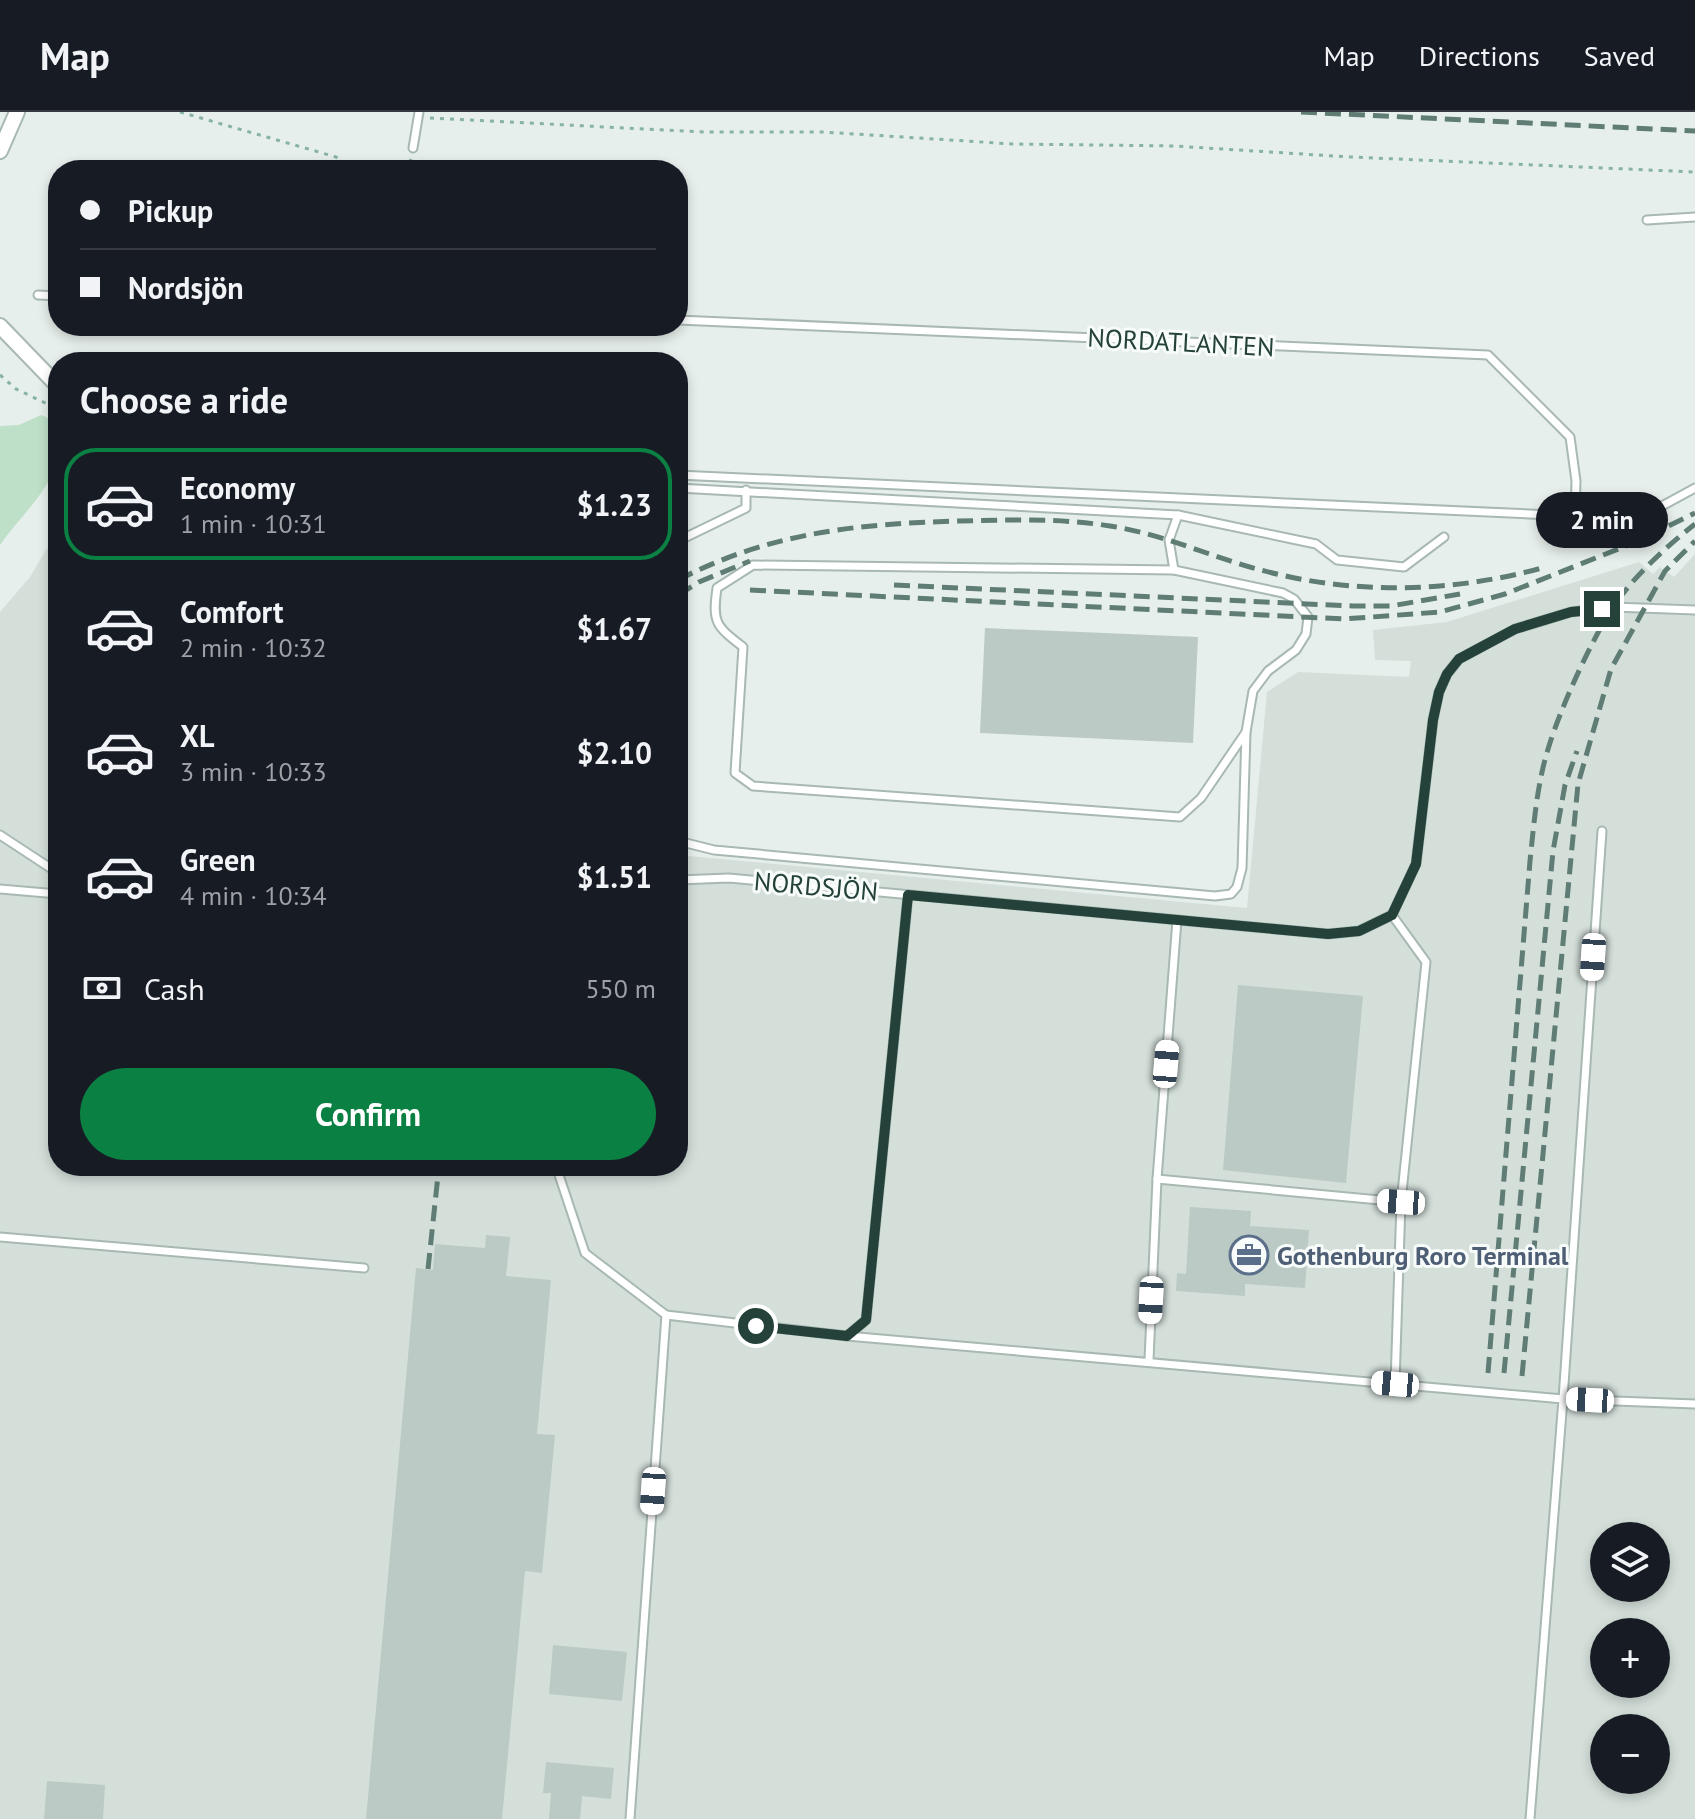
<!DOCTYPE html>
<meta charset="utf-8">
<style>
:root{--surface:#171b24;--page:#20242c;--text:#f1f3f6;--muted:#9ea1a6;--line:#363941;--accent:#0b8043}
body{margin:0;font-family:"PT Sans",sans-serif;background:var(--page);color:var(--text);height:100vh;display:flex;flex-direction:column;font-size:30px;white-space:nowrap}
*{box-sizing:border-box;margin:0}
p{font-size:26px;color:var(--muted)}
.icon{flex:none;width:44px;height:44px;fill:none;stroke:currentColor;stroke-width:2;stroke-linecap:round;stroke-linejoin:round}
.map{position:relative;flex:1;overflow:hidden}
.panel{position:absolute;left:48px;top:240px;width:640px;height:824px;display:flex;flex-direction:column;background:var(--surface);border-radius:32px;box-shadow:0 4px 12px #0003}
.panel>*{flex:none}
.top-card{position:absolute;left:48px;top:48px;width:640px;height:176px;border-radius:32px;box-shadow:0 4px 12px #0003;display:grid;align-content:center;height:176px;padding:0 32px;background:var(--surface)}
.buttons{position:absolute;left:1590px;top:1410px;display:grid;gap:16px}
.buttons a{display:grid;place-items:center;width:80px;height:80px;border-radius:50%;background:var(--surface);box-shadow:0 4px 12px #0003;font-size:40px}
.end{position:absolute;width:36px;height:36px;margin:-18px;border:10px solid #24423a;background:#fff;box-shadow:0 0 0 4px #fff}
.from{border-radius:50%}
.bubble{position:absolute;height:56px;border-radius:28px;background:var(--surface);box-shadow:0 4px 12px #0003;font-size:26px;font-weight:800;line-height:56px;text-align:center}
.car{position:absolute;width:24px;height:48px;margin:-24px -12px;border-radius:10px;box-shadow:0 0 6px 2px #0007;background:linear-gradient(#fff 24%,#345 0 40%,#fff 0 76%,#345 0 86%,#fff 0)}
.top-card b{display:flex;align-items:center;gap:28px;height:76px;font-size:30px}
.top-card b+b{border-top:2px solid var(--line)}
.top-card i{width:20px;height:20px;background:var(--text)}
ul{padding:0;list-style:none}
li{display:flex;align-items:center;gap:24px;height:112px;margin:0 16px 12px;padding:0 16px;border:4px solid transparent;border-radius:32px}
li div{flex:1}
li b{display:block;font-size:30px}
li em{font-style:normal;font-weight:800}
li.current{border-color:var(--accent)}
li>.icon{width:72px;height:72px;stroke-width:1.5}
h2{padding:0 32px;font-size:36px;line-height:96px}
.pay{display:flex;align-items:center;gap:20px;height:88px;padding:0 32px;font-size:30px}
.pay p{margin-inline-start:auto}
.cta{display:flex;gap:16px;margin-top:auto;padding:16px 32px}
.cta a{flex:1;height:92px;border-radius:48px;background:var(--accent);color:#fff;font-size:32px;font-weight:800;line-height:92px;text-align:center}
header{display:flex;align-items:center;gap:48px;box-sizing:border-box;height:112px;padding:0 40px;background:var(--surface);border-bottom:2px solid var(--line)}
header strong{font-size:38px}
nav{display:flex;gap:44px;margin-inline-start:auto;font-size:28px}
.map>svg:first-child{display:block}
.built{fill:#d4dfda;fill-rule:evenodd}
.green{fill:#bfe0c8}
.building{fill:#bbcac4}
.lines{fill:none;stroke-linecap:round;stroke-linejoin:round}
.service-casing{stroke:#a8b8b2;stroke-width:11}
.minor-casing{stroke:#a8b8b2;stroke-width:18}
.path{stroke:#86b3a5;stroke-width:3;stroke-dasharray:4 6;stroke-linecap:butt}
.service{stroke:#fff;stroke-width:7}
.minor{stroke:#fff;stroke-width:14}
.rail{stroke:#5f7d75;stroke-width:5;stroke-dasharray:16 8;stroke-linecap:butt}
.route{stroke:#24423a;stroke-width:10}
.labels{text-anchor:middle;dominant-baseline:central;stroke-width:6;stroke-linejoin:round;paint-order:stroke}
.street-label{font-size:26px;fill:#24423a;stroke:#f7fbf9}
.service-label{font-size:26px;font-weight:bold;fill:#4e5e75;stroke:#f7fbf9;text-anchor:start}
</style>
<header>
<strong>Map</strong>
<nav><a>Map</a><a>Directions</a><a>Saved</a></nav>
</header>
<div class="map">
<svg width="1695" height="1707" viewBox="0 0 1695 1707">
<rect width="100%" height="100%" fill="#e6efeb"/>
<path class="built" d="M58 418V1054H678V743L1247 796 1267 580 1298 560 1409 565 1411 549 1375 548 1373 518 1447 510 1639 450 1653 462 1660 455 1674 465 1695 442V1707H0V500L30 465ZM1604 1424H1656V1476H1604ZM1604 1520H1656V1572H1604ZM1604 1616H1656V1668H1604Z"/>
<path class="green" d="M41 303C56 308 58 317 58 332 58 375 23 399 0 433V314L19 313Z"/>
<g class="building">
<path d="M985 516 1198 525 1193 631 980 621Z"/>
<path d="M1238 873 1363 884 1346 1071 1223 1058Z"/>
<path d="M1190 1095 1251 1099 1250 1114 1309 1118 1305 1176 1245 1172V1184L1176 1179 1177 1161 1186 1162Z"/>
<path d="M486 1123 510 1125 506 1164 551 1168 537 1322 555 1323 542 1461 525 1459 502 1707H366L416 1156 433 1158 435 1132 485 1136Z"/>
<path d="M553 1533 627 1540 622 1589 549 1582Z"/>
<path d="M546 1650 614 1656 611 1687 582 1684 580 1707H549L551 1681H543Z"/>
<path d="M47 1669 105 1673 103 1707H44Z"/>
</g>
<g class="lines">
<g class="service-casing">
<g id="service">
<path d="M413 36 419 0"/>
<path d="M1647 108 1695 105"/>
<path d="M38 183 58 184"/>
<path d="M678 208 1488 243 1570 325 1576 369 1575 405"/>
<path d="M678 363 1638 407 1695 376"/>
<path d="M678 376 1178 403"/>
<path d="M678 429 746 396V378"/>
<path d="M753 453 1174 458 1283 481 1294 487 1308 505 1306 522 1296 538 1268 559 1253 579 1246 620 1201 686 1180 705 753 674 735 661 743 535C716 514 712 511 717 476Z"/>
<path d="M1174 458 1169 428 1178 403 1316 432 1337 448 1404 455 1444 425"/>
<path d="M1602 719 1563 1287 1695 1292"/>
<path d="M0 723 58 761"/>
<path d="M678 729 714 738 1215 784 1231 782 1237 775 1242 756 1246 620"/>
<path d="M678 768 729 766 1328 822 1359 819 1392 803 1416 752 1433 608 1439 580 1447 562 1459 547 1515 517 1571 500 1613 495 1695 498"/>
<path d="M0 777 58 782"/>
<path d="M1392 803 1426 850 1401 1090 1395 1272"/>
<path d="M556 1054 585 1141 666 1203"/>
<path d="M1157 1067 1177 808"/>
<path d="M0 1125 364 1156"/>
<path d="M847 1224 1563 1287 1530 1707"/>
<path d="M1149 1248 1157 1067 1401 1090"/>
<path d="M630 1707 666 1203 847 1224 866 1208 908 783"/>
</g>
</g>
<g class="minor-casing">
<g id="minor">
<path d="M0 39 17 0"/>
<path d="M0 214 58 274"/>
</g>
</g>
<g class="path">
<path d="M180 0 336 45 354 58"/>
<path d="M430 6 704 20H823L1013 32 1174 34 1351 45 1695 60"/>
<path d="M407 58 411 47"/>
<path d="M0 263 16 277 58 297"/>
</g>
<use href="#service" class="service"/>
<use href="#minor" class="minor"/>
<g class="rail">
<path d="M1301 0 1695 19"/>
<path d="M678 468C771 420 857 412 959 409 1009 408 1061 406 1110 414 1163 422 1211 445 1261 458 1353 483 1450 481 1542 456"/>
<path d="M894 473 1353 494H1391L1460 482"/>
<path d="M750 478 1344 507 1440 500 1505 482 1636 430 1695 401"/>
<path d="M678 483 699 470 750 449"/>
<path d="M428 1157 439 1054"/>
<path d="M1488 1261 1530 749C1534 711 1537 671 1549 634 1561 595 1591 529 1613 495 1634 464 1666 435 1695 412"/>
<path d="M1504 1261 1553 739 1565 673 1577 639"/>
<path d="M1522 1264 1578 672 1611 557 1665 459 1695 429"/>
</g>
</g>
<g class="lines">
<path class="route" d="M756 1214 847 1224 866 1208 908 783 1328 822 1359 819 1392 803 1416 752 1433 608 1439 580 1447 562 1459 547 1515 517 1571 500 1602 497"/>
</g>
<defs>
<g id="office-ring" transform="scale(2)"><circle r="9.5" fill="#f7fbf9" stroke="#5c6f8a" stroke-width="1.5"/><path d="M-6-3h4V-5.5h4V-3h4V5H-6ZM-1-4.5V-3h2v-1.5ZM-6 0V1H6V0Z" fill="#5c6f8a"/></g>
</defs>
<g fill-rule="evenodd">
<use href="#office-ring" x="1249" y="1143"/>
</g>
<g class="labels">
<g class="street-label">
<text transform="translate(1181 230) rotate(3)">NORDATLANTEN</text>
<text transform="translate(816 774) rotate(5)">NORDSJÖN</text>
</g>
<g class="service-label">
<text x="1277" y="1143">Gothenburg Roro Terminal</text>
</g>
</g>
</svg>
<div class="buttons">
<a><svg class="icon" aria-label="layers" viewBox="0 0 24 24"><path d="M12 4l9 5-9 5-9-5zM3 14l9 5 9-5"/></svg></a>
<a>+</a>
<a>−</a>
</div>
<i class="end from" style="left:756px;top:1214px"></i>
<i class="end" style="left:1602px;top:497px"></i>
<div class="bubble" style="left:1536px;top:380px;width:132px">2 min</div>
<i class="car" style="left:1593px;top:845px;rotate:184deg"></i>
<i class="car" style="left:1166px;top:952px;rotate:5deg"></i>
<i class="car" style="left:1401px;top:1090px;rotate:274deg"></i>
<i class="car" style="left:1151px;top:1188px;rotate:183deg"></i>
<i class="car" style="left:1395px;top:1272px;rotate:275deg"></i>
<i class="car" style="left:1590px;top:1288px;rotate:273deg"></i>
<i class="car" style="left:653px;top:1379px;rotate:184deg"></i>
<div class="top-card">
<b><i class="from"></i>Pickup</b>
<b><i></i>Nordsjön</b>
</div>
<section class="panel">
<h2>Choose a ride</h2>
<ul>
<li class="current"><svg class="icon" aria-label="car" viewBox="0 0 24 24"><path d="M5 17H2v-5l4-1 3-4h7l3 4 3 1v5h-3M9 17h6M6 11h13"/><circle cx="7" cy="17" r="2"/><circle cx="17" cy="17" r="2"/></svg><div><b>Economy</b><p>1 min · 10:31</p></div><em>$1.23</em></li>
<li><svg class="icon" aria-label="car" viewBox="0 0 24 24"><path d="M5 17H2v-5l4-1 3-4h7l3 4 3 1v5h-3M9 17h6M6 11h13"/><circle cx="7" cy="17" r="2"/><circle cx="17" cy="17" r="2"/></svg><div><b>Comfort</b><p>2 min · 10:32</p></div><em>$1.67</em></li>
<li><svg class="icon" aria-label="car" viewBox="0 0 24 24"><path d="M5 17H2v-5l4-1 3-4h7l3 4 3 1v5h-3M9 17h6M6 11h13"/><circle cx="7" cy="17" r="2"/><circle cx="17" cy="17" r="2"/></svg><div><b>XL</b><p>3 min · 10:33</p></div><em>$2.10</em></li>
<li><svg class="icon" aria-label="car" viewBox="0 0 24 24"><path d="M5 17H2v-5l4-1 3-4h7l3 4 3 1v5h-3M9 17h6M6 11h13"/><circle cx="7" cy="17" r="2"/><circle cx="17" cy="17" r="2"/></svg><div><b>Green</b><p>4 min · 10:34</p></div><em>$1.51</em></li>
</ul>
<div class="pay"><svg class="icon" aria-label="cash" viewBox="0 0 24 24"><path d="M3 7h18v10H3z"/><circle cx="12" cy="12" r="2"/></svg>Cash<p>550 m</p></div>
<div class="cta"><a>Confirm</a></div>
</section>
</div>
